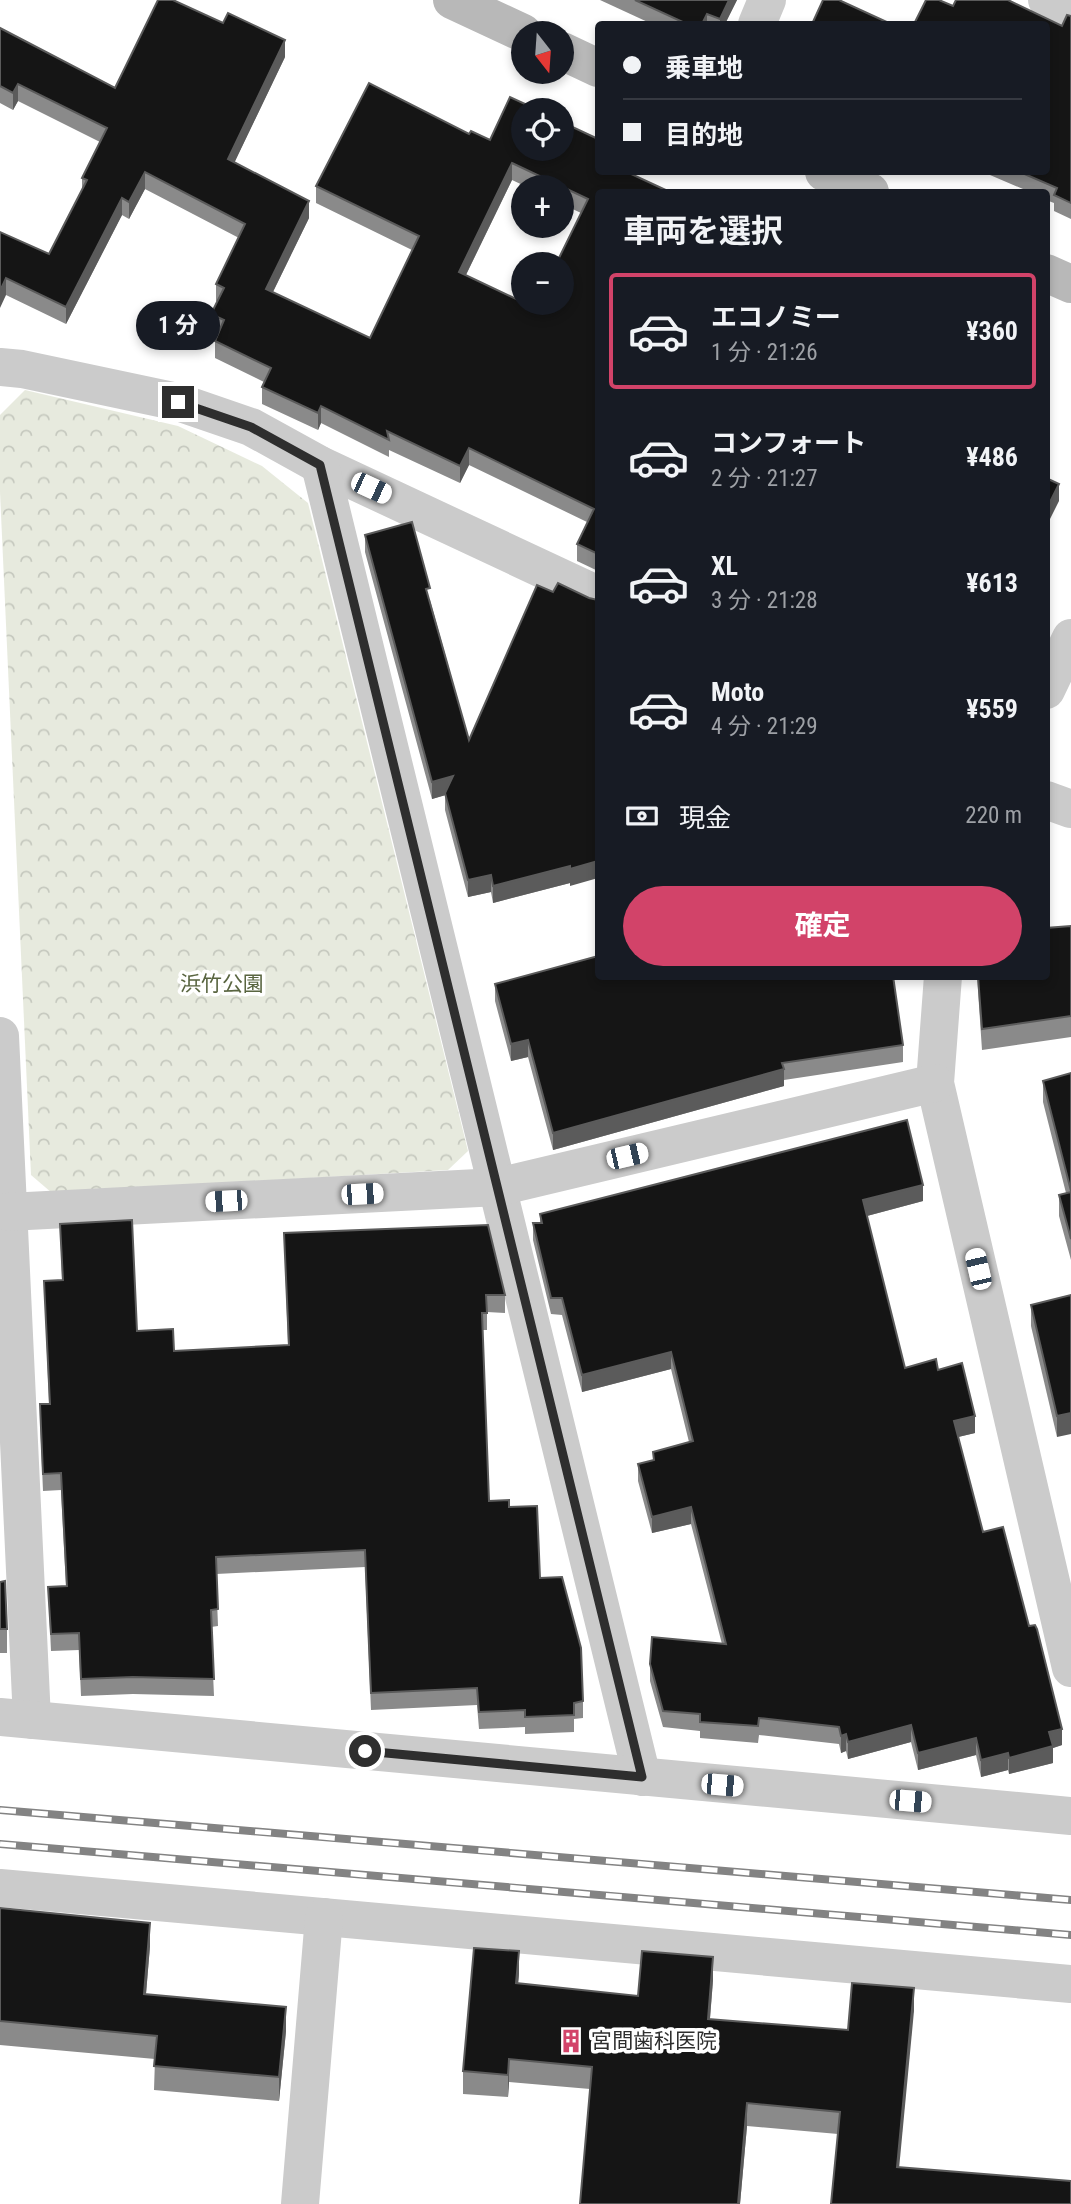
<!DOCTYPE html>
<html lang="ja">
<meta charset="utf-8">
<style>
:root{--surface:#171b24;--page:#242831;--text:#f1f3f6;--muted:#9ea1a6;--line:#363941;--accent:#d24369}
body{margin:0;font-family:"Roboto Condensed","Noto Sans JP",sans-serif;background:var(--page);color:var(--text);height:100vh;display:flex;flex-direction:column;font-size:26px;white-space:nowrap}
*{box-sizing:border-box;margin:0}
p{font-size:23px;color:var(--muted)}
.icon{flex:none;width:38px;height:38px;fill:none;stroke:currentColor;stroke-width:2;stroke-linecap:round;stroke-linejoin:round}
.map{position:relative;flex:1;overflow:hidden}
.details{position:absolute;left:595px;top:189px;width:455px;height:791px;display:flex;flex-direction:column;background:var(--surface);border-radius:7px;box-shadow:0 4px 10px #0003}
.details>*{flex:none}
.top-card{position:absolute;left:595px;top:21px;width:455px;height:154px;border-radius:7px;box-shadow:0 4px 10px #0003;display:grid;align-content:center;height:154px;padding:0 28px;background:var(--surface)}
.needle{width:46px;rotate:163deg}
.tools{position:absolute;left:511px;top:21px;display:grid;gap:14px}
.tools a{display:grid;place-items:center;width:63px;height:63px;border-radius:50%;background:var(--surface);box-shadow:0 4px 10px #0003;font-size:35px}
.end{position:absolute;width:32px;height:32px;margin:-16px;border:9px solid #2e2e2e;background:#fff;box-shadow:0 0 0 4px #fff}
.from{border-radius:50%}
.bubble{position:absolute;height:49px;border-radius:24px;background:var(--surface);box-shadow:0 4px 10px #0003;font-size:23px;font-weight:700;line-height:49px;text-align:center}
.car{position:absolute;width:21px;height:42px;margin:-21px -10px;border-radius:9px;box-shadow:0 0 5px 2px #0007;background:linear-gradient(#fff 24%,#345 0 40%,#fff 0 76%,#345 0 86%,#fff 0)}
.top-card b{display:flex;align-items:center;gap:24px;height:66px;font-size:26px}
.top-card b+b{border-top:2px solid var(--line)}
.top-card i{width:18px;height:18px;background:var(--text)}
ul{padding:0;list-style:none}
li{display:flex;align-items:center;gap:21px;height:116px;margin:0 14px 10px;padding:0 14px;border:4px solid transparent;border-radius:7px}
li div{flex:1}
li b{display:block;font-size:26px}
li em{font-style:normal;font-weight:700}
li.on{border-color:var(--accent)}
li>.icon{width:63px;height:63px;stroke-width:1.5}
h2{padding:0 28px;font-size:32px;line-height:84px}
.pay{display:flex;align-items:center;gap:18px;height:77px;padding:0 28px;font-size:26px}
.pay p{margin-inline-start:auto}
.action{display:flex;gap:14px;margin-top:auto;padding:14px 28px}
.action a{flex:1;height:80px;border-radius:42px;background:var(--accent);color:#fff;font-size:28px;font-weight:700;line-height:80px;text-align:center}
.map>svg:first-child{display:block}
.park{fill:url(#park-crowns)}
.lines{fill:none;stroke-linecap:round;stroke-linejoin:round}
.street{stroke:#cbcbcb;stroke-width:38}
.secondary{stroke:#b8b8b8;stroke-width:38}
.rail-casing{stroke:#838383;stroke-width:8}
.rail{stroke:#fff;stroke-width:5;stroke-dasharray:16;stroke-linecap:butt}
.wall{fill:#8a8a8a;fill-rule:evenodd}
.shaded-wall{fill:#5b5b5b}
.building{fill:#151515;stroke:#5b5b5b;stroke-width:2;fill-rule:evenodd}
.route{stroke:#2e2e2e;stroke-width:9}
.labels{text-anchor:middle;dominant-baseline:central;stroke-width:7;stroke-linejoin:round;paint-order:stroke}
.park-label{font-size:21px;fill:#596540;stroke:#fff}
.poi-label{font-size:21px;fill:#2e2e2e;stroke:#fff;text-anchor:start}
</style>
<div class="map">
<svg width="1071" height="2204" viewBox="0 0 1071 2204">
<defs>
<pattern id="park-crowns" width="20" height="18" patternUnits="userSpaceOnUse" patternTransform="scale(1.75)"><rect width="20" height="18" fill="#e7eade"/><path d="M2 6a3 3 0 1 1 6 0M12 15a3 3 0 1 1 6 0" fill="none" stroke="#c6c9bf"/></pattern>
</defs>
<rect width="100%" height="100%" fill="#fff"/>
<path class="park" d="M25 390 178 426 262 466 308 503 468 1151 448 1170 52 1193 31 1175 0 492V415Z"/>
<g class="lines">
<g class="street">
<path d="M1047 0 1071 11"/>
<path d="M757 24 767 0"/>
<path d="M0 367 22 369 178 402 251 427 320 465 598 595"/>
<path d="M320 465 642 1777"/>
<path d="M1046 690 1071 638"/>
<path d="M1046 800 1071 809"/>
<path d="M943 976 935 1083 1071 1668"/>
<path d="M0 1036 32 1720"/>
<path d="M8 1212 498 1187 935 1083"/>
<path d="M0 1717 1071 1816"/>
<path d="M0 1888 1071 1984"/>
<path d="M300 2204 324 1917"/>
</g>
<g class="secondary">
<path d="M452 0 523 33"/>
<path d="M562 51 598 68"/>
<path d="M824 172 870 192"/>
<path d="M1046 273 1071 284"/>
</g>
<g class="rail-casing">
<g id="rail">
<path d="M0 1810 1071 1900"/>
<path d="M0 1844 1071 1935"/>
</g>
</g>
<use href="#rail" class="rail"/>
</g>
<g class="wall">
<path d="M600 0H737L725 24H652Z"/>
<path d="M953 6 1062 26 1071 16V219L1054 211V203L1046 200V192H1030L983 172H1046Z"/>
<path d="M0 28 115 88 285 57 234 163 309 218 273 292 370 338 412 250 316 203V186L469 134 598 192V571L577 561V544L587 522 469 465 460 483 389 450V457L321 423 318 430 262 404V387L264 382 215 358V341L218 334 211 331V314L217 301H216V284L239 238 145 189 129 219 122 215 66 324 6 295 0 232 49 254 82 190V178L100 142 18 101 13 110 0 103ZM512 180 527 187H562V204L581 213 535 308 466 275Z"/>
<path d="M365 535 430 600 469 740 553 592 589 598 570 886V883L493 903 491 892 468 897 445 810V795L432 799 365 552Z"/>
<path d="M1071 926V1037L982 1050 977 976H1046Z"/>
<path d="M495 984 903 1045V1062L784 1080V1086L553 1150 528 1057 511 1061 495 1001Z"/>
<path d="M1071 1073V1260L1059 1216V1195L1066 1193 1043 1102V1081Z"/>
<path d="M923 1201 867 1216 905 1368 938 1370 975 1433 958 1437 983 1532 1062 1745 1053 1748V1763L1009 1774 1008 1770 981 1777 976 1755 918 1770 911 1742 848 1759 846 1751 841 1753 839 1744 759 1735 758 1743 700 1738V1731L663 1727 650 1681V1664L722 1644 691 1524 652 1533 638 1481V1464L653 1461V1452L689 1442 671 1369 582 1392 562 1315 551 1314 533 1240V1223H540V1214Z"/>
<path d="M60 1224 137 1331 174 1351 288 1346 284 1233 505 1295V1313L487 1312V1330H482L489 1501 509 1507 540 1578 583 1701V1718L574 1719V1732L525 1734V1727L479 1729 477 1705 371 1710 365 1567 216 1574 218 1626 211 1627 214 1696 133 1694 81 1696 79 1650 51 1651 48 1587 66 1586 61 1490 43 1491 40 1421V1404H49L44 1281 62 1280Z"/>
<path d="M1071 1295 1057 1437 1031 1326V1305Z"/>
<path d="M0 1582 7 1629V1653H0Z"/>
<path d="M0 1908 150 1946 146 1994 286 2031 279 2101 154 2090 155 2059 0 2045Z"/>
<path d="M519 1974 518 1983 638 1996 713 1980 710 2019 848 2030 914 2011 831 2204 838 2134 747 2126 740 2204H580L590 2089 509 2082 508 2097 463 2094V2071Z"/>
</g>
<g class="shaded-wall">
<path d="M729 0H737L725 24H720V19Z"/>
<path d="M707 14V24H702Z"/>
<path d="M285 40V57L228 176V159Z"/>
<path d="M18 84V101L13 110V93Z"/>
<path d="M512 163V180L459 289V272Z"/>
<path d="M145 172V189L129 219V202Z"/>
<path d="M122 198V215L66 324V307Z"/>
<path d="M309 201V218L266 306V289Z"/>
<path d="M6 278V295L0 308V291Z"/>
<path d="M321 406V423L318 430V413Z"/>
<path d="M469 448V465L460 483V466Z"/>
<path d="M1059 484V501L1046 527V510Z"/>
<path d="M453 776V793L432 799V782Z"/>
<path d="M598 861V878L570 886V869Z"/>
<path d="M570 866V883L493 903V886Z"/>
<path d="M491 875V892L468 897V880Z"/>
<path d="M528 1040V1057L511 1061V1044Z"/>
<path d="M784 1069V1086L553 1150V1133Z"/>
<path d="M923 1185V1201L863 1217V1200Z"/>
<path d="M671 1352V1369L582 1392V1375Z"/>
<path d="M1071 1413V1434L1057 1437V1416Z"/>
<path d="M975 1416V1433L954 1438V1421Z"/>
<path d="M691 1507V1524L652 1533V1517Z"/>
<path d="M911 1725V1742L848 1759V1742Z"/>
<path d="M1062 1729V1745L1053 1748V1763L1009 1774V1758L1049 1732Z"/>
<path d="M846 1734V1751L841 1753V1736Z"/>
<path d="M976 1738V1755L918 1770V1753Z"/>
<path d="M1008 1753V1770L981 1777V1760Z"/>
<path d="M150 1923V1946L144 2017V1994Z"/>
<path d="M519 1951V1974L516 2006V1983Z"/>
<path d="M713 1957V1980L708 2042V2019Z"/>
<path d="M914 1988V2011L897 2190V2167Z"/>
<path d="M286 2007V2031L279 2101V2077Z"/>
<path d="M509 2059V2082L508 2097V2075Z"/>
<path d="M747 2103V2126L740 2204H738Z"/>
</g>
<g class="building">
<path d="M158 0H173L223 23 228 13 285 40 228 159 309 201 266 289 370 338 419 236 316 186 369 83 469 134 471 131 490 140 510 97 538 110H523V149H562V122L598 139V172H627L670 192H598V554L577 544 594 509 469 448 460 466 387 431 389 440 321 406 318 413 262 387 271 368 215 341 224 320 211 314 224 288 216 284 245 224 145 172 129 202 122 198 66 307 6 278 0 291V232L49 254 87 180 82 178 107 128 18 84 13 93 0 86V28L115 88ZM512 163 588 199 556 264H562V303H537L535 308 459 272Z"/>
<path d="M635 0H729L720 19 707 14 702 24H687Z"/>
<path d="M823 0H839L891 24H812Z"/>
<path d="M926 0H939L953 6 956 0H1008L1062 26 1067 15 1071 16V203L1054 195 1057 188 1020 172H1046V24H914Z"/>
<path d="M1046 478 1059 484 1046 510Z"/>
<path d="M412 522 430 588 426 589 469 740 537 585 553 592 558 583 589 598 598 600V861L570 869V866L493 886 491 875 468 880 445 793 453 776 432 782 365 535Z"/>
<path d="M1071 926V1016L982 1029 978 976H1046V928Z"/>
<path d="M598 956V976H893L903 1045 782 1063 784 1069 553 1133 528 1040 511 1044 495 984Z"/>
<path d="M1071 1073V1191L1043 1081Z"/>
<path d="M907 1120 923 1185 863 1200 905 1368 936 1359 938 1370 962 1363 975 1416 954 1421 983 1532 1003 1527 1029 1626 1035 1625 1037 1629 1062 1729 1049 1732 1053 1746 1009 1758 1008 1753 981 1760 976 1738 918 1753 911 1725 848 1742 846 1734 841 1736 839 1727 759 1718 758 1726 700 1722V1714L663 1711 650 1664 652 1637 726 1644 691 1507 652 1517 638 1464 654 1460 653 1452 693 1441 671 1352 582 1375 562 1298H551L533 1223H542L540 1214Z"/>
<path d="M1071 1192V1239L1059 1195Z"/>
<path d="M132 1220 137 1331 173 1329 174 1351 289 1345 284 1233 488 1225 505 1295H486L487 1313H482L489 1501 509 1500V1507L537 1506 540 1578 562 1577 581 1648 583 1701 574 1703V1715L525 1717V1710L479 1712 477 1688 371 1693 365 1550 216 1557 218 1609 211 1610 214 1679 133 1677 81 1679 79 1633 51 1634 48 1587 67 1586 61 1473 43 1474 40 1404H50L44 1281 63 1280 60 1224Z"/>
<path d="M1071 1295V1413L1057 1416 1031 1305Z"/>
<path d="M5 1581 7 1629H0V1582Z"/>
<path d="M0 1908 150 1923 144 1994 286 2007 279 2077 154 2066 157 2036 0 2021Z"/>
<path d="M474 1948 519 1951 516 1983 638 1996 642 1951 713 1957 708 2019 848 2030 852 1983 914 1988 897 2167 1071 2181V2204H831L840 2112 747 2103 738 2204H580L592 2067 509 2059 508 2075 463 2071Z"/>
</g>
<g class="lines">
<path class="route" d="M178 402 251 427 320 465 642 1777 365 1751"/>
</g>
<defs>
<g id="building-bare" transform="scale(1.89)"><path d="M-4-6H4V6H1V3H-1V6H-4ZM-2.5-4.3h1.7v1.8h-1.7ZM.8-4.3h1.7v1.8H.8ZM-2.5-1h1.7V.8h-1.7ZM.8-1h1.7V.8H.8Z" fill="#d24369" stroke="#fff" stroke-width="2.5" paint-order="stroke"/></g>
</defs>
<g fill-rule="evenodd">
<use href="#building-bare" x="571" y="2041"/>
</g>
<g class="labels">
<g class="park-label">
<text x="222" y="984">浜竹公園</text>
</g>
<g class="poi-label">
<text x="591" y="2041">宮間歯科医院</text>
</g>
</g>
</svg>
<div class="tools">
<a><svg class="needle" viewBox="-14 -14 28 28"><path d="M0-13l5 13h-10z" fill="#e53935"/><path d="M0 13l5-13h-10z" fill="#9ea1a6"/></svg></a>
<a><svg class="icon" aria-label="locate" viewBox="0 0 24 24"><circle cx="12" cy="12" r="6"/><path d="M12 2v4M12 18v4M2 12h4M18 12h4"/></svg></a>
<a>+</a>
<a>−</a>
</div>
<i class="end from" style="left:365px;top:1751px"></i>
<i class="end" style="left:178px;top:402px"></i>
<div class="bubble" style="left:136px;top:301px;width:84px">1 分</div>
<i class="car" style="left:371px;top:488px;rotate:115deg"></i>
<i class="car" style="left:627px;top:1156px;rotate:77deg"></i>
<i class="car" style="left:362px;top:1194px;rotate:87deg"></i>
<i class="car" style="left:226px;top:1201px;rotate:267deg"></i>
<i class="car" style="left:978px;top:1269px;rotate:347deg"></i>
<i class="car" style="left:722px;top:1785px;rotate:95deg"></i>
<i class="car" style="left:910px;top:1801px;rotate:95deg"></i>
<div class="top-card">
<b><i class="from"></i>乗車地</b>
<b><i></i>目的地</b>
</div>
<section class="details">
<h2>車両を選択</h2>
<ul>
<li class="on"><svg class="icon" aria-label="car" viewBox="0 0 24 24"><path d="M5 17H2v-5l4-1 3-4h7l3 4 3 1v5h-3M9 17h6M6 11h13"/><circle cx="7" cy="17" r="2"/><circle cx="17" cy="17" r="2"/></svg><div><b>エコノミー</b><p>1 分 · 21:26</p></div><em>¥360</em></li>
<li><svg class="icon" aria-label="car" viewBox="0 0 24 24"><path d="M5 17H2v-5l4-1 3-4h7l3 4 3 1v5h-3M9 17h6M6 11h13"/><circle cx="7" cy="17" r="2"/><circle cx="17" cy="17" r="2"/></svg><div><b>コンフォート</b><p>2 分 · 21:27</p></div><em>¥486</em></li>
<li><svg class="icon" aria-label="car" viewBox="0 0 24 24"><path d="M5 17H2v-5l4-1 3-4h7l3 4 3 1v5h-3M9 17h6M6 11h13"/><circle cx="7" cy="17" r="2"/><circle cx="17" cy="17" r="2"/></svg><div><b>XL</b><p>3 分 · 21:28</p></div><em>¥613</em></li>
<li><svg class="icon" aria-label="car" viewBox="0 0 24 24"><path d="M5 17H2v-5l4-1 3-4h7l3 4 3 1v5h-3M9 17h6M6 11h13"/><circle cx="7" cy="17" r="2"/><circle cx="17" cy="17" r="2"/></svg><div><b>Moto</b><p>4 分 · 21:29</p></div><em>¥559</em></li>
</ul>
<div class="pay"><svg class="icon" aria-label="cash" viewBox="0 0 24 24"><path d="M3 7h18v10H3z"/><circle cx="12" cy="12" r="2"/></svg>現金<p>220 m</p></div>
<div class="action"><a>確定</a></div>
</section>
</div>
